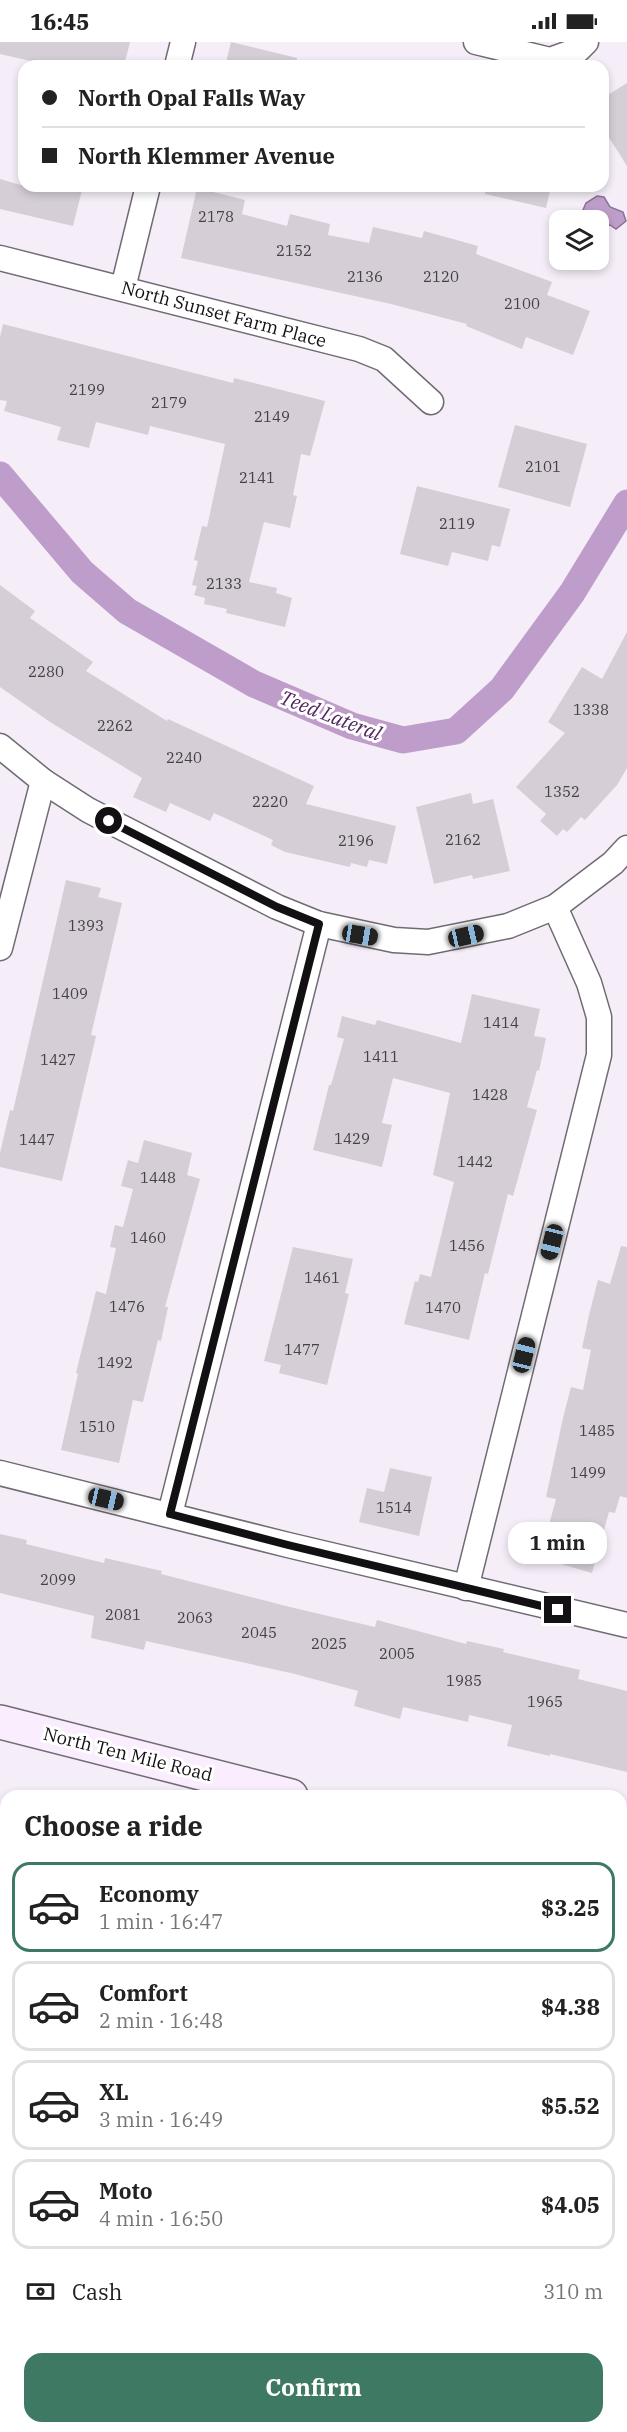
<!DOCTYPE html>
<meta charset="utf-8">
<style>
:root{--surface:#fff;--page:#f6f6f6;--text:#222;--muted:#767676;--line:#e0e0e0;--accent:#3d7963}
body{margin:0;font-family:"IBM Plex Serif",serif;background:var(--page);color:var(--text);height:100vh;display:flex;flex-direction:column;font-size:22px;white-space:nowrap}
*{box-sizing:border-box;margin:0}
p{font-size:20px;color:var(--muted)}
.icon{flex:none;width:33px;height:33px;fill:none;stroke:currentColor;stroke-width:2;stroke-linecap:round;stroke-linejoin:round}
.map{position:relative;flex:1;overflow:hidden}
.panel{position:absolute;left:0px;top:1748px;width:627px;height:644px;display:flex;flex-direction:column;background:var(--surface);border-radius:18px 18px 0 0;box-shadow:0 3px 9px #0003}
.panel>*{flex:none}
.guide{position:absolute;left:18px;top:18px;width:591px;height:132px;border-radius:18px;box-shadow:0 3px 9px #0003;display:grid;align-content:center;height:132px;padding:0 24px;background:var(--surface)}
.controls{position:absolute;left:549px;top:168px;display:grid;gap:12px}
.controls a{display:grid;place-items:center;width:60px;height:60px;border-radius:12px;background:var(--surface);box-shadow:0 3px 9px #0003;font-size:30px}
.end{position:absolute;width:27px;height:27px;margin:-14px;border:8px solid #131013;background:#fff;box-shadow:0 0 0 3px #fff}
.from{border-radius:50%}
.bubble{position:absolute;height:42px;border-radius:18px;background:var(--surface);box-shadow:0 3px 9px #0003;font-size:20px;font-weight:800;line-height:42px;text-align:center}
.car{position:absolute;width:18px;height:36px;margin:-18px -9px;border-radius:8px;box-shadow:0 0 4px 2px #0007;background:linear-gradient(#222 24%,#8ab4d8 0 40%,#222 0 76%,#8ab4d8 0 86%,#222 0)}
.guide b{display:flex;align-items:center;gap:21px;height:57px;font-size:22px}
.guide b+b{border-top:2px solid var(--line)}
.guide i{width:15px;height:15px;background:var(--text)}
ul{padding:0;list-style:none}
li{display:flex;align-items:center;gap:18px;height:90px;margin:0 12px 9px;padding:0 12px;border:3px solid var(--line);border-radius:18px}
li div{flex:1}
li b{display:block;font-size:22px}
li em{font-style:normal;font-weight:800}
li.active{border-color:var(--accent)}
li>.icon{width:54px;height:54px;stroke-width:1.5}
h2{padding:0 24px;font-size:27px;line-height:72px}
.pay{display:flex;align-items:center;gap:15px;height:66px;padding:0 24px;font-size:22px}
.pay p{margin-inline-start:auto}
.cta{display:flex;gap:12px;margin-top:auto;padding:12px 24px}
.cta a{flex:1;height:69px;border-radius:18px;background:var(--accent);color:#fff;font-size:24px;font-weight:800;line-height:69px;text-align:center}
.status{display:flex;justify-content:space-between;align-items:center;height:42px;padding:0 30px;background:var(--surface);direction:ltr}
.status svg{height:16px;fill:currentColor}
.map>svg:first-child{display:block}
.water{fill:#bf9dca;stroke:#8b7393;stroke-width:1.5}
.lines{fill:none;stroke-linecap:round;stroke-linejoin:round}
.canal{stroke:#bf9dca;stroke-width:27}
.building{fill:#d5ced7}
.street-casing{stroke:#706a72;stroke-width:27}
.secondary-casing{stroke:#706a72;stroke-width:36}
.street{stroke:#fff;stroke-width:24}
.secondary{stroke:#faedfe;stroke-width:33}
.route{stroke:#131013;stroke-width:8}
.labels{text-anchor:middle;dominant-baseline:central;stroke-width:6;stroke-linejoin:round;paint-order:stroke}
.number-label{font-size:15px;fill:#444044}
.street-label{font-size:18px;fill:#131013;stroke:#fff}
.water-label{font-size:20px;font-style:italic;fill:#51265e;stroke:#fff}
</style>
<div class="status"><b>16:45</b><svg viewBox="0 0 49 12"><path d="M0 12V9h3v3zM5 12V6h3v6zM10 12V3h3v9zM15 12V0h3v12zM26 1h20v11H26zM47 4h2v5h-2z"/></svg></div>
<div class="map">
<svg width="627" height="2390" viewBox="0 0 627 2390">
<rect width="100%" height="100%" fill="#f5eef8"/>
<path class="water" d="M597 154 604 155 610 165 623 170 626 179 616 187 610 183 601 184 598 178H595L592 174 586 173 583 168 586 161Z"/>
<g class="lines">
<path class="canal" d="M0 433 82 530 127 569 254 642 352 684 403 698 456 689 502 647 572 551 627 461"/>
</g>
<g class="building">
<path d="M0 0H130L124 24H52L0 12Z"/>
<path d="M231 0 297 16V24H225Z"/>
<path d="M627 41V124L603 86V56Z"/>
<path d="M0 137 24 144H83L73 184 0 167Z"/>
<path d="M486 144H551L546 166 485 152Z"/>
<path d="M197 146 245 158 242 172 287 184 290 172 330 182 328 193 369 201 373 185 422 196 424 189 478 204 476 212 552 240 547 253 590 269 573 313 526 295 522 307 466 284 467 282 391 262 181 216Z"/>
<path d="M3 282 233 341 234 336 325 359 310 414 301 412 293 453 297 454 290 486 264 480 249 540 277 546 276 551 292 556 285 585 226 571 227 567 204 562 205 556 194 553 197 544 192 543 198 519 194 518 202 484 207 485 225 402 150 384 148 393 96 380 89 406 57 398 61 385 4 369 7 359 0 358V295Z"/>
<path d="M515 383 587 402 570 465 498 445Z"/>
<path d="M417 444 510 467 500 505 492 503 488 519 452 510 448 524 400 512Z"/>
<path d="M0 543 35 569 30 576 93 620 86 629 167 679 168 677 314 744 306 762 396 784 387 822 369 818 367 825 351 821 350 825 285 810 271 803 273 798 214 771 210 779 170 761 166 770 133 755 142 736 50 680 0 645Z"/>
<path d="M627 590V726L617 743 585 778 581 775 567 790 563 787 557 794 540 779 546 772 516 745 565 691 548 680 582 625 602 637Z"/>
<path d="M471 751 473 762 493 757 510 829 473 837 472 833 434 842 416 765Z"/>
<path d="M66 838 101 846 98 855 122 861 91 993 96 994 62 1139 0 1125V1111L10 1068 13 1069Z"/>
<path d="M472 952 540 967 534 994 546 996 539 1029 537 1028 527 1065 537 1068 513 1154 508 1152 488 1232 485 1231 469 1298 404 1282 415 1239 418 1240 420 1232 431 1235 454 1140 433 1133 450 1051 393 1036 382 1081 392 1083 382 1125 313 1108 329 1043H331L344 997 337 995 342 974 375 983 377 978 461 1001Z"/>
<path d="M144 1098 192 1111 187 1133 200 1137 165 1265H168L161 1299 158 1298 143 1360 133 1358 119 1421 61 1408 78 1332 76 1331 96 1249 106 1252 116 1206 110 1205 115 1183 123 1185 133 1147 121 1144 128 1118 138 1121Z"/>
<path d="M621 1204 627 1205V1456L620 1454 615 1471 609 1470 592 1531 540 1516 556 1457 546 1455 563 1376 571 1345 583 1348 591 1308 582 1306 589 1273 598 1238 610 1242Z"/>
<path d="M293 1205 353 1217 345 1251 349 1252 327 1343 279 1331 281 1323 264 1319Z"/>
<path d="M390 1426 432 1435 419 1494 359 1480 367 1446 384 1450Z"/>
<path d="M0 1492 27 1498 26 1502 104 1521 105 1516 162 1529 161 1532 290 1565 375 1585 377 1578 466 1602 467 1599 504 1607 503 1610 580 1628 578 1637 627 1649V1730L550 1712V1714L507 1704 512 1683 469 1673 468 1680 403 1665 400 1677 354 1664 358 1649 295 1632 146 1599 144 1608 91 1596 94 1574 0 1551Z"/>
</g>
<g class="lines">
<g class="street-casing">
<g id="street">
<path d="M476 0 550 18 578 8 586 0"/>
<path d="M177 24 183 0"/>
<path d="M0 216 359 307 384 317 431 360"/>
<path d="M123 246 148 144"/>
<path d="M0 704 43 739 88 768 277 865 319 882 394 898 428 900 508 884 555 865 613 821 627 806"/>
<path d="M0 906 43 739"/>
<path d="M0 1431 288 1503 627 1583"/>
<path d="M170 1472 319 882"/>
<path d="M466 1546 599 1013V975L589 941 555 865"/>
</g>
</g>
<g class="secondary-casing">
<g id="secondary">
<path d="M0 1680 291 1754"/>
<path d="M621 1834 627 1835"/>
</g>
</g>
<use href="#street" class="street"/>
<use href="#secondary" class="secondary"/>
</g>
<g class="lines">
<path class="route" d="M109 779 277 865 319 882 170 1472 288 1503 558 1568"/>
</g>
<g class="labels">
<g class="number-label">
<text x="216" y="174">2178</text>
<text x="294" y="208">2152</text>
<text x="365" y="234">2136</text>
<text x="441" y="234">2120</text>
<text x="522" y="261">2100</text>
<text x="87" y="347">2199</text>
<text x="169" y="360">2179</text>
<text x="272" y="374">2149</text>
<text x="543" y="424">2101</text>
<text x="257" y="435">2141</text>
<text x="457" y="481">2119</text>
<text x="224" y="541">2133</text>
<text x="46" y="629">2280</text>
<text x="591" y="667">1338</text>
<text x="115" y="683">2262</text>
<text x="184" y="715">2240</text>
<text x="562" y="749">1352</text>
<text x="270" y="759">2220</text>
<text x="463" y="797">2162</text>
<text x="356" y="798">2196</text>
<text x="86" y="883">1393</text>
<text x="70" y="951">1409</text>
<text x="501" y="980">1414</text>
<text x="381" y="1014">1411</text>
<text x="58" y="1017">1427</text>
<text x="490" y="1052">1428</text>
<text x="352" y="1096">1429</text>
<text x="37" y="1097">1447</text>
<text x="475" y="1119">1442</text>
<text x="158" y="1135">1448</text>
<text x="148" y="1195">1460</text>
<text x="467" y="1203">1456</text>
<text x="322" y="1235">1461</text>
<text x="127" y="1264">1476</text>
<text x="443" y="1265">1470</text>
<text x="302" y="1307">1477</text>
<text x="115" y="1320">1492</text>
<text x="97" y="1384">1510</text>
<text x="597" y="1388">1485</text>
<text x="588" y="1430">1499</text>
<text x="394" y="1465">1514</text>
<text x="58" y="1537">2099</text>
<text x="123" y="1572">2081</text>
<text x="195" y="1575">2063</text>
<text x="259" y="1590">2045</text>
<text x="329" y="1601">2025</text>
<text x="397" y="1611">2005</text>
<text x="464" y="1638">1985</text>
<text x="545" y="1659">1965</text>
</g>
<g class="street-label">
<text transform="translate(224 272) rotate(15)">North Sunset Farm Place</text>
<text transform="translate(128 1712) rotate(14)">North Ten Mile Road</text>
</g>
<g class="water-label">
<text transform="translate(331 673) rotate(21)">Teed Lateral</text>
</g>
</g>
</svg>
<div class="controls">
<a><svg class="icon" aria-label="layers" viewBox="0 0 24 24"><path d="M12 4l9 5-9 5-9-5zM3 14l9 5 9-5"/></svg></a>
</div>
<i class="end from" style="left:109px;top:779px"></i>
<i class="end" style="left:558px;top:1568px"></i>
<div class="bubble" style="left:508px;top:1480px;width:99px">1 min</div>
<i class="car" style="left:360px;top:893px;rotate:99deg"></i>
<i class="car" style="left:466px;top:894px;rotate:77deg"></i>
<i class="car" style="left:552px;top:1200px;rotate:194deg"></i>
<i class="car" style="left:524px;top:1313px;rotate:14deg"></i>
<i class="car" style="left:106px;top:1457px;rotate:103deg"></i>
<div class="guide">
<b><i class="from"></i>North Opal Falls Way</b>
<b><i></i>North Klemmer Avenue</b>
</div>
<section class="panel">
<h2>Choose a ride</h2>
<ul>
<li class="active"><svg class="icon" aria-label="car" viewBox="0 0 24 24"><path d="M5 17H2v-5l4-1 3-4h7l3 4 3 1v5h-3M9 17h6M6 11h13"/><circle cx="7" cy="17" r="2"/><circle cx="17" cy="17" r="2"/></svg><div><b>Economy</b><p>1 min · 16:47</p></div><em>$3.25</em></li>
<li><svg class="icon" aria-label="car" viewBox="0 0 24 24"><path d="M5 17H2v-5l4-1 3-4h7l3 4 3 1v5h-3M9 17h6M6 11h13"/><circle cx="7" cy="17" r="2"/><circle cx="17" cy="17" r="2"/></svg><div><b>Comfort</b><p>2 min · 16:48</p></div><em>$4.38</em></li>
<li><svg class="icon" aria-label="car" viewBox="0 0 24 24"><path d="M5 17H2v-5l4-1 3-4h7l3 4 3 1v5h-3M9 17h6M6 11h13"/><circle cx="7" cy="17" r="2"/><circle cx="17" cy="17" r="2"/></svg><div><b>XL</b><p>3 min · 16:49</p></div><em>$5.52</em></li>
<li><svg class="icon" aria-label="car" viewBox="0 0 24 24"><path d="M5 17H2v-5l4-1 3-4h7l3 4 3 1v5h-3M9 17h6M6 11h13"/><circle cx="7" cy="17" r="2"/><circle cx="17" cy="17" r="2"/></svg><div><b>Moto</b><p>4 min · 16:50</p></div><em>$4.05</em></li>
</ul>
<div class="pay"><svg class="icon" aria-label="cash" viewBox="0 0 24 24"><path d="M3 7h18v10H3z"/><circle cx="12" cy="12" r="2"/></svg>Cash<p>310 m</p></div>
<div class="cta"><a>Confirm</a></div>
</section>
</div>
